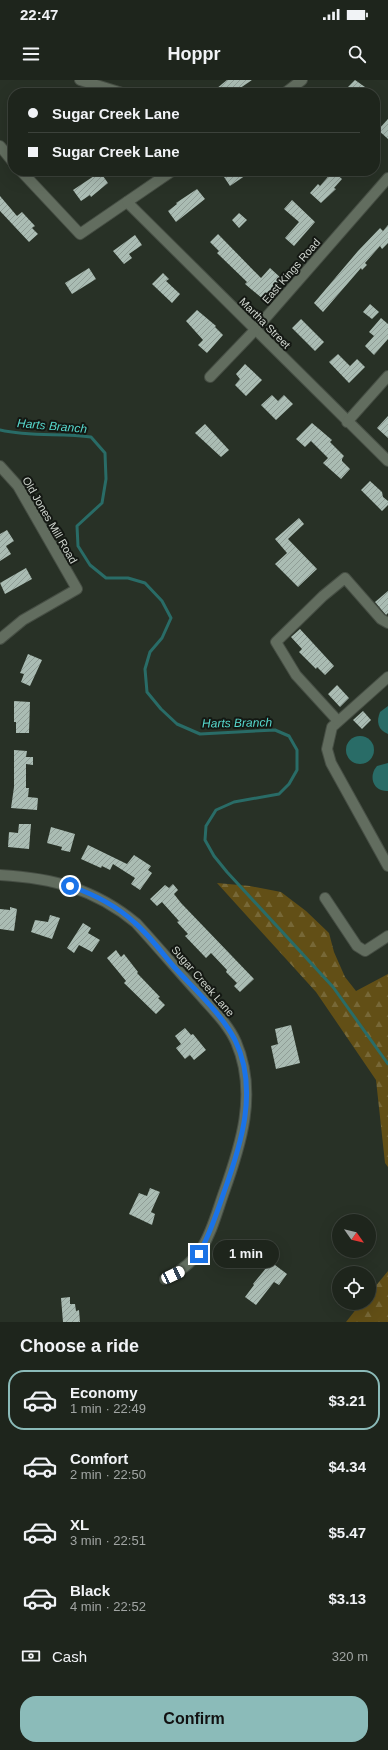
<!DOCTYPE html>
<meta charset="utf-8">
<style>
:root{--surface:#1e251c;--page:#262d25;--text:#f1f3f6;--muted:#a1a5a3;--line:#3c423b;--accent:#8bbbb9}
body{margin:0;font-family:Helvetica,sans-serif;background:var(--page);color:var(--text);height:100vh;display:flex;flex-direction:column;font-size:15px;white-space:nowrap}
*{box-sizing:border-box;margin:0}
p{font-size:13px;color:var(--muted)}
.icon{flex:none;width:22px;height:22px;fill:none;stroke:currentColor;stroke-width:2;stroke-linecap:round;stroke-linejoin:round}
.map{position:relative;height:1242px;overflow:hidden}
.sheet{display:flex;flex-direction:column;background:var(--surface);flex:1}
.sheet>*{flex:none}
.banner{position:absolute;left:8px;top:8px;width:372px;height:88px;border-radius:16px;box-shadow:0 4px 16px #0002,0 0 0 1px var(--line);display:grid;align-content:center;height:88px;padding:0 20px;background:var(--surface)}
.needle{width:26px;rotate:124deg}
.buttons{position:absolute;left:332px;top:1134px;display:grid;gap:8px}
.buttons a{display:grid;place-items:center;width:44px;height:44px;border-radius:50%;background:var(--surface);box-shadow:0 4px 16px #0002,0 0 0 1px var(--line);font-size:20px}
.end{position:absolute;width:18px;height:18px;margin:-9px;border:5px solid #1a73e8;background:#fff;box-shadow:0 0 0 2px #fff}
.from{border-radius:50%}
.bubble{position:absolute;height:28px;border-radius:14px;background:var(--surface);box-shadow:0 4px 16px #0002,0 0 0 1px var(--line);font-size:13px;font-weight:800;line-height:28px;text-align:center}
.car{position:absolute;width:12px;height:24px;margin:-12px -6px;border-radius:5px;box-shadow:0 0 3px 1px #0007;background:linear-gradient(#fff 24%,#345 0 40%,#fff 0 76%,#345 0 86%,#fff 0)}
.banner b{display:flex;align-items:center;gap:14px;height:38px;font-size:15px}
.banner b+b{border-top:1px solid var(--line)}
.banner i{width:10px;height:10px;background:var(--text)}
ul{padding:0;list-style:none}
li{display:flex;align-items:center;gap:12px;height:60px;margin:0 8px 6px;padding:0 12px;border:2px solid transparent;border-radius:16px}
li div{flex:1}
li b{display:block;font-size:15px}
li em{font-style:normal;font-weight:800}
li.on{border-color:var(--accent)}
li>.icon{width:36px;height:36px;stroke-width:1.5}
h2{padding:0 20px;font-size:18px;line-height:48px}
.pay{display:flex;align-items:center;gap:10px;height:44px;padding:0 20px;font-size:15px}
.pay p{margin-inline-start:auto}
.action{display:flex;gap:8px;margin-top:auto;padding:8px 20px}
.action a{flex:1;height:46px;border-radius:16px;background:var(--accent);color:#111;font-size:16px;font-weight:800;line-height:46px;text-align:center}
.status{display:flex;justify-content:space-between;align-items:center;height:28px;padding:0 20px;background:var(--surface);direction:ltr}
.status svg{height:11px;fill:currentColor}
header{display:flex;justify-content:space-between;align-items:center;height:52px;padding:0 20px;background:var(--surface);font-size:18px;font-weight:800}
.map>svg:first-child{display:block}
.forest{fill:url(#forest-firs)}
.water{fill:#296c67}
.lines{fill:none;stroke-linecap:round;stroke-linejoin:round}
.stream{stroke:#296c67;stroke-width:3}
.building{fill:url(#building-hatch)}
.minor-casing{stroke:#464e44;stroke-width:12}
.minor{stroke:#626d5f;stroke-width:10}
.route{stroke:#1a73e8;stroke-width:5}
.labels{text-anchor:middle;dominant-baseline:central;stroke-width:4;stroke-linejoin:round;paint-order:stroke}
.street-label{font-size:11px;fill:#d0d6cf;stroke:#141813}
.water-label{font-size:12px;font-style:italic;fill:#57d9ce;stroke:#141813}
</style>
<div class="status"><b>22:47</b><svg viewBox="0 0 49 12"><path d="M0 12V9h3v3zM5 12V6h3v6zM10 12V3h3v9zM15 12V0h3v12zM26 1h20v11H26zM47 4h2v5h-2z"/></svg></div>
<header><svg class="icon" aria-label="menu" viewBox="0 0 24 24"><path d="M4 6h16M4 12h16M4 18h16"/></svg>Hoppr<svg class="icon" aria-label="search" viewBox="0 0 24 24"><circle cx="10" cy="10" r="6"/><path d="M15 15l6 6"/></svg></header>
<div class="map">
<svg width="388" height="1242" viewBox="0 0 388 1242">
<defs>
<pattern id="forest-firs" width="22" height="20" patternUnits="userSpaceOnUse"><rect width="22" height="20" fill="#624f16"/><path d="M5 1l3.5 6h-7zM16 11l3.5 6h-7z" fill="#776837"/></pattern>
<pattern id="building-hatch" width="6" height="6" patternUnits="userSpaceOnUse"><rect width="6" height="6" fill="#aabcb3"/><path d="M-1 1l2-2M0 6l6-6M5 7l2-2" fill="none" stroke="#8f9d96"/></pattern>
</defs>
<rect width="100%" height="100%" fill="#283126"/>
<g class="forest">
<path d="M217 803 250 806 281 812 306 831 329 853 334 872 345 897 356 911 388 894V1087L385 1083 376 1000 316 912Z"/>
<path d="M388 1191V1242H346L361 1223H369V1214Z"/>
</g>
<g class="water">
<path d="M388 626V654C378 650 376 642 380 632Z"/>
<circle cx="360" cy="670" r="14"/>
<path d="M388 683V711C373 712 368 696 377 686Z"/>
</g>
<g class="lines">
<path class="stream" d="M0 350C30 357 61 353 91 357L105 373 106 399 102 423 77 446 78 466 90 485 106 498H128L145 503 162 521 171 538 162 558 150 572 145 589 147 612 161 629 177 644 200 654 275 650 289 656 297 670V690L289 704 279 714 234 722 216 730 206 746 205 760 214 776 227 792 333 907 388 984"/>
</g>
<g class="building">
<path d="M227 0H252L233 13H211Z"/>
<path d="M355 0 365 7 360 13H342Z"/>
<path d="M388 39V59L378 50Z"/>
<path d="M220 91H252L230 106Z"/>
<path d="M333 91 342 99 334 108 336 109 321 123 310 113 318 104 320 106Z"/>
<path d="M100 92 108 103 91 117 90 115 81 121 73 110Z"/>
<path d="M197 109 205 119 176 142 168 131 177 124 176 123Z"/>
<path d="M0 116 17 136 22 132 35 146 32 148 38 154 29 162 0 131Z"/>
<path d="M292 120 315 142 294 166 285 158 299 142 284 129Z"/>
<path d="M239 133 247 140 239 148 232 140Z"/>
<path d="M388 145V163L382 169 380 166 365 183 367 185 362 190 361 188 323 232 314 223 358 171 380 148 383 151Z"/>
<path d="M218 154 261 198 270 188 282 199 263 219 245 204 247 202 217 173 219 171 210 162Z"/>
<path d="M135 155 142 165 129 174 132 178 124 184 113 171Z"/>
<path d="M89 188 96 199 72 214 65 203Z"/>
<path d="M163 193 169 199 166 201 180 214 172 223 152 204Z"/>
<path d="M370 224 379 232 372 239 363 232Z"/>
<path d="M197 230 216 246 215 247 223 255 207 273 198 265 203 260 186 241Z"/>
<path d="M381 238 388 244V259L374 275 365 266 374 256 369 252Z"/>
<path d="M301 239 324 262 315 271 292 248Z"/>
<path d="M338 274 350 286 357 279 365 287 349 303 329 282Z"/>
<path d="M245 284 262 300 246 316 235 305 240 299 236 294Z"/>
<path d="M272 315 278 321 284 315 293 324 276 340 261 325Z"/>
<path d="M388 336V358L377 348Z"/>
<path d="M312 343 332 360 330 362 344 376 342 379V381L350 389 341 399 323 383 328 378 311 361 305 367 296 359Z"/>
<path d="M205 344 229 370 221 377 195 353Z"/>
<path d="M370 401 382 412 383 417 388 421V425L382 431 361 410Z"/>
<path d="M299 438 304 444 288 459 317 489 298 507 275 484 287 473 275 459Z"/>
<path d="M7 450 14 461 6 466 11 474 0 481V454Z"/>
<path d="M26 488 32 499 5 514 0 503Z"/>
<path d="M388 511V533L386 535 375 522Z"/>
<path d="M300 549 334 586 325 595 317 587 316 589 299 572 302 569 291 557Z"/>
<path d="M28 574 42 580 30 606 21 602 24 594 20 593Z"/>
<path d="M337 605 349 618 340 627 328 614Z"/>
<path d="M14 621 30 622 29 653H16V642H14Z"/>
<path d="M363 631 371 640 362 649 353 640Z"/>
<path d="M14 670 27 671 26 677H33V685L26 684V708H29L28 717 38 718 37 730 11 728 14 707Z"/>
<path d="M19 744H31L29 769 8 767 9 752 18 753Z"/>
<path d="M51 747 75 754 70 772 61 770 62 767 47 763Z"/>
<path d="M88 765 127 784 134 775 151 786 148 790 152 793 140 810 131 804 135 798 113 784 110 790 102 786 101 788 81 779Z"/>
<path d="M173 804 178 810 174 814 181 823 254 899 240 912 234 906 237 903 226 892 227 890 211 873 206 878 185 856 188 854 177 842 179 841 162 822 157 826 150 819 165 805 169 808Z"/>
<path d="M10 827 17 829 14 851 0 849V829L10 830Z"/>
<path d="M50 835 60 838 52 859 31 852 35 840 48 842Z"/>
<path d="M83 843 91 848 88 853 100 860 92 872 79 865 74 873 67 868Z"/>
<path d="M116 870 121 877 124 874 138 892 137 893 160 917 158 918 165 925 156 934 124 903 126 901 107 878Z"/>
<path d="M291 945 300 983 276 989 271 966 278 964 275 949Z"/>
<path d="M185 948 191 955 193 954 206 970 194 980 190 975 185 979 176 968 181 964 175 956Z"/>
<path d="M150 1108 160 1112 151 1132 155 1134 152 1145 129 1134 139 1113 147 1116Z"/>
<path d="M271 1182 287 1194 279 1205 274 1202 256 1225 245 1217 254 1205 253 1204Z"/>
<path d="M70 1217V1224H75L76 1231 79 1230 80 1242H63L61 1218Z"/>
</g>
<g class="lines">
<g class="minor-casing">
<g id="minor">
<path d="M80 0 122 13"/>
<path d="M285 13 302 0"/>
<path d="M0 66 13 82"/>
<path d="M21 91 80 154 172 91"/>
<path d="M127 122 388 381"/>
<path d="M210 297 255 250 388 98"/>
<path d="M347 342 388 296"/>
<path d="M0 386 18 406 77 509 23 540 0 559"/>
<path d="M388 597 332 647 327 669 331 683 388 786"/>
<path d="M338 641 296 595 276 562 323 516 345 498 381 539 388 543"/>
<path d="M0 795C53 798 95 809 136 843 158 867 179 892 201 916 213 930 228 944 236 962 258 1013 241 1065 223 1115 210 1153 205 1180 165 1199"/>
<path d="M325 818 357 866 365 871 388 856"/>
</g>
</g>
<use href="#minor" class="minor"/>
</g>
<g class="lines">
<path class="route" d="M70 806C93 814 117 826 135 843 150 856 162 873 175 888 195 910 221 933 235 960 259 1009 241 1065 224 1112 217 1133 210 1154 199 1174"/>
</g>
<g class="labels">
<g class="street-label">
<text transform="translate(291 191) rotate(-49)">East Kings Road</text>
<text transform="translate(265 243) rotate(45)">Martha Street</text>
<text transform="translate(50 440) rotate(60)">Old Jones Mill Road</text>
<text transform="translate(203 901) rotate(49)">Sugar Creek Lane</text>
</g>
<g class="water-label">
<text transform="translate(52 346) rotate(5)">Harts Branch</text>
<text transform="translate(237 643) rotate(-1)">Harts Branch</text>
</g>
</g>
</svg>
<div class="buttons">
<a><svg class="needle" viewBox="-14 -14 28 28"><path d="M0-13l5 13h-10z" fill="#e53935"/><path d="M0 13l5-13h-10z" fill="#a1a5a3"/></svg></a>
<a><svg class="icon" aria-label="locate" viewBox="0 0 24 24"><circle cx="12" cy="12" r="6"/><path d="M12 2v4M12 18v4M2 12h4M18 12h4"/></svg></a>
</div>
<i class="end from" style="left:70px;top:806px"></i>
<i class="end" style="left:199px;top:1174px"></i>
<div class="bubble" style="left:213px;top:1160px;width:66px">1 min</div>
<i class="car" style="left:173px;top:1195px;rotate:65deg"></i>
<div class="banner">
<b><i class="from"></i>Sugar Creek Lane</b>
<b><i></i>Sugar Creek Lane</b>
</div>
</div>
<section class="sheet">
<h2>Choose a ride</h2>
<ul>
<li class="on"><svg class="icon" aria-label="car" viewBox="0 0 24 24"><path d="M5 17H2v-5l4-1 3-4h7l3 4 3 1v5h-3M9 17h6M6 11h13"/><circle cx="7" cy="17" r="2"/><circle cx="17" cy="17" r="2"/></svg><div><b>Economy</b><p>1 min · 22:49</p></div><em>$3.21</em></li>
<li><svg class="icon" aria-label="car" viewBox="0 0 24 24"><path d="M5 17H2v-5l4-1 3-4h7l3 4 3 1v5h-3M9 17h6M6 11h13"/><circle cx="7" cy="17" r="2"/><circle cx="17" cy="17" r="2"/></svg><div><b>Comfort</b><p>2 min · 22:50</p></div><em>$4.34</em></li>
<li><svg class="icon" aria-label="car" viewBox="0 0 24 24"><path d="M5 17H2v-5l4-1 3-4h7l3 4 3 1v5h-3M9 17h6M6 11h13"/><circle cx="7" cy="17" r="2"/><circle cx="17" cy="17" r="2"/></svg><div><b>XL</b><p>3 min · 22:51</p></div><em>$5.47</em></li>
<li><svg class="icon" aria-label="car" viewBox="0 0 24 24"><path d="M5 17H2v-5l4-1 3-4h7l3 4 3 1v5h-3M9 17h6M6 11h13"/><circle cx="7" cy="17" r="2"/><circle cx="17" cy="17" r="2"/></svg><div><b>Black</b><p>4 min · 22:52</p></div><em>$3.13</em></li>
</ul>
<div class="pay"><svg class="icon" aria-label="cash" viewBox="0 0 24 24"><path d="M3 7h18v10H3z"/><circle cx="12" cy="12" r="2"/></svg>Cash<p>320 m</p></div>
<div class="action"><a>Confirm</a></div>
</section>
